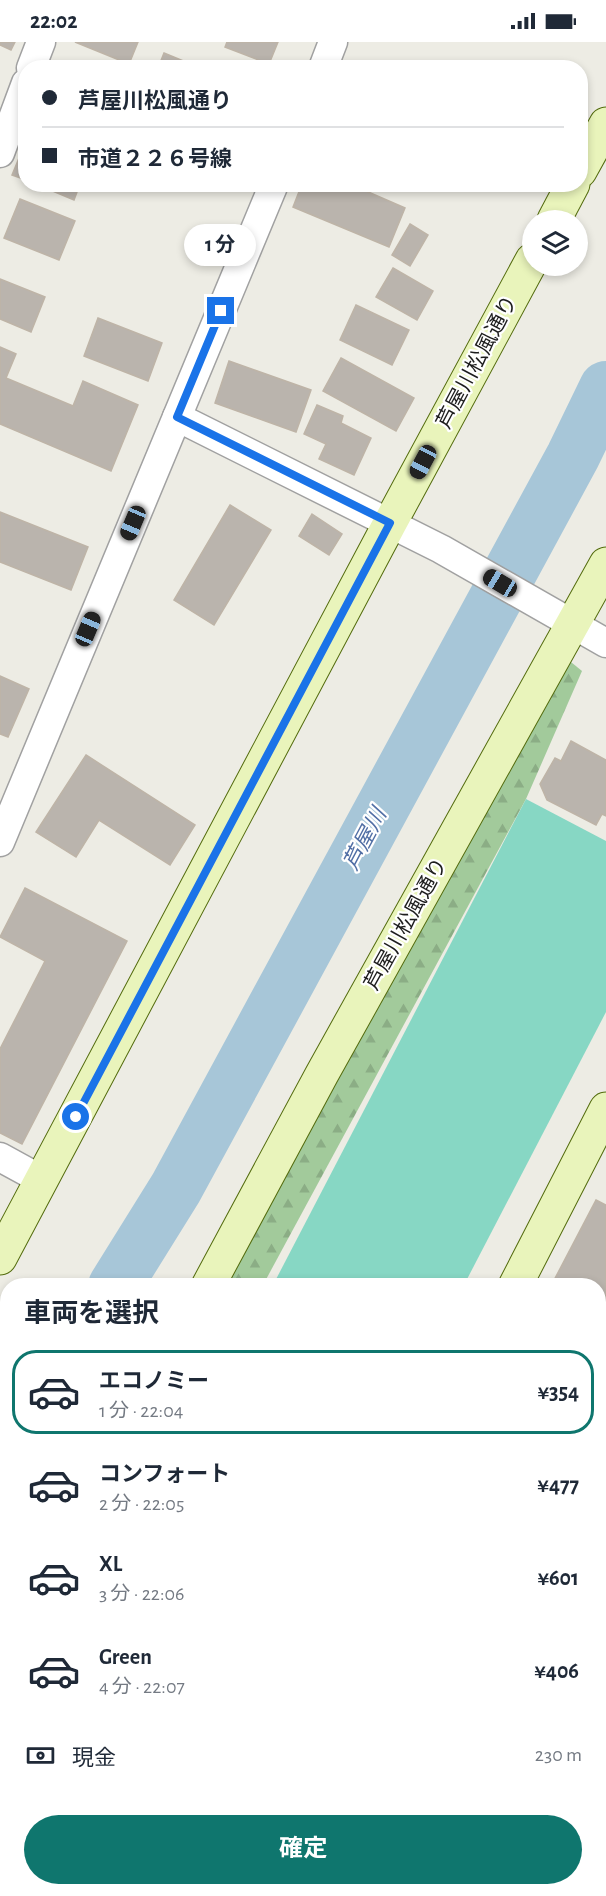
<!DOCTYPE html>
<html lang="ja">
<meta charset="utf-8">
<style>
:root{--surface:#fff;--page:#f2f2f3;--text:#1f2937;--muted:#747a83;--line:#e0e1e3;--accent:#0f766e}
body{margin:0;font-family:"Alegreya Sans","Noto Sans JP",sans-serif;background:var(--page);color:var(--text);height:100vh;display:flex;flex-direction:column;font-size:22px;white-space:nowrap}
*{box-sizing:border-box;margin:0}
p{font-size:20px;color:var(--muted)}
.icon{flex:none;width:33px;height:33px;fill:none;stroke:currentColor;stroke-width:2;stroke-linecap:round;stroke-linejoin:round}
.map{position:relative;flex:1;overflow:hidden}
.sheet{position:absolute;left:0px;top:1236px;width:606px;height:618px;display:flex;flex-direction:column;background:var(--surface);border-radius:24px 24px 0 0;box-shadow:0 3px 9px #0003}
.sheet>*{flex:none}
.banner{position:absolute;left:18px;top:18px;width:570px;height:132px;border-radius:24px;box-shadow:0 3px 9px #0003;display:grid;align-content:center;height:132px;padding:0 24px;background:var(--surface)}
.fabs{position:absolute;left:522px;top:168px;display:grid;gap:12px}
.fabs a{display:grid;place-items:center;width:66px;height:66px;border-radius:50%;background:var(--surface);box-shadow:0 3px 9px #0003;font-size:30px}
.end{position:absolute;width:27px;height:27px;margin:-14px;border:8px solid #1a73e8;background:#fff;box-shadow:0 0 0 3px #fff}
.from{border-radius:50%}
.bubble{position:absolute;height:42px;border-radius:21px;background:var(--surface);box-shadow:0 3px 9px #0003;font-size:20px;font-weight:700;line-height:42px;text-align:center}
.car{position:absolute;width:18px;height:36px;margin:-18px -9px;border-radius:8px;box-shadow:0 0 4px 2px #0007;background:linear-gradient(#222 24%,#8ab4d8 0 40%,#222 0 76%,#8ab4d8 0 86%,#222 0)}
.banner b{display:flex;align-items:center;gap:21px;height:57px;font-size:22px}
.banner b+b{border-top:2px solid var(--line)}
.banner i{width:15px;height:15px;background:var(--text)}
ul{padding:0;list-style:none}
li{display:flex;align-items:center;gap:18px;height:84px;margin:0 12px 9px;padding:0 12px;border:3px solid transparent;border-radius:24px}
li div{flex:1}
li b{display:block;font-size:22px}
li em{font-style:normal;font-weight:700}
li.on{border-color:var(--accent)}
li>.icon{width:54px;height:54px;stroke-width:1.5}
h2{padding:0 24px;font-size:27px;line-height:72px}
.pay{display:flex;align-items:center;gap:15px;height:66px;padding:0 24px;font-size:22px}
.pay p{margin-inline-start:auto}
.button{display:flex;gap:12px;margin-top:auto;padding:12px 24px}
.button a{flex:1;height:69px;border-radius:36px;background:var(--accent);color:#fff;font-size:24px;font-weight:700;line-height:69px;text-align:center}
.status{display:flex;justify-content:space-between;align-items:center;height:42px;padding:0 30px;background:var(--surface);direction:ltr}
.status svg{height:16px;fill:currentColor}
.map>svg:first-child{display:block}
.forest{fill:url(#forest-firs)}
.park{fill:url(#park-crowns)}
.pitch{fill:#87d7c4}
.lines{fill:none;stroke-linecap:round;stroke-linejoin:round}
.river{stroke:#a7c6d8;stroke-width:54}
.building{fill:#bab4ad;stroke:#beb4a7;stroke-width:1.5}
.street-casing{stroke:#a1a1a1;stroke-width:31}
.secondary-casing{stroke:#536b0d;stroke-width:35}
.street{stroke:#fff;stroke-width:28}
.secondary{stroke:#e9f4bb;stroke-width:33}
.route{stroke:#1a73e8;stroke-width:8}
.labels{text-anchor:middle;dominant-baseline:central;stroke-width:4.5;stroke-linejoin:round;paint-order:stroke}
.street-label{font-size:21px;fill:#1d1d1d;stroke:#fff}
.water-label{font-size:22px;font-style:italic;fill:#516fa5;stroke:#fff}
</style>
<div class="status"><b>22:02</b><svg viewBox="0 0 49 12"><path d="M0 12V9h3v3zM5 12V6h3v6zM10 12V3h3v9zM15 12V0h3v12zM26 1h20v11H26zM47 4h2v5h-2z"/></svg></div>
<div class="map">
<svg width="606" height="1854" viewBox="0 0 606 1854">
<defs>
<pattern id="forest-firs" width="22" height="20" patternUnits="userSpaceOnUse" patternTransform="scale(1.5)"><rect width="22" height="20" fill="#a2ca9b"/><path d="M5 1l3.5 6h-7zM16 11l3.5 6h-7z" fill="#8bad85"/></pattern>
<pattern id="park-crowns" width="20" height="18" patternUnits="userSpaceOnUse" patternTransform="scale(1.5)"><rect width="20" height="18" fill="#c3f5cf"/><path d="M2 6a3 3 0 1 1 6 0M12 15a3 3 0 1 1 6 0" fill="none" stroke="#a7d2b1"/></pattern>
</defs>
<rect width="100%" height="100%" fill="#edece4"/>
<path class="forest" d="M566 616 582 629 526 757 263 1243 224 1244Z"/>
<path class="park" d="M7 1712 8 1846 183 1847 180 1854H0V1726Z"/>
<path class="pitch" d="M526 757 606 799V970L464 1243H273Z"/>
<g class="lines">
<g class="river">
<path d="M115 1244 176 1146 573 414 606 346"/>
<path d="M0 1429 8 1417"/>
</g>
</g>
<g class="building">
<path d="M0 0H15L11 8 0 3Z"/>
<path d="M75 0H138L129 22Z"/>
<path d="M227 0H278L269 22 225 5Z"/>
<path d="M164 11 198 25V26H158Z"/>
<path d="M26 99V138L12 133Z"/>
<path d="M36 142H80L74 158Z"/>
<path d="M302 142H350L405 166 389 205 293 165Z"/>
<path d="M20 157 75 179 59 218 4 196Z"/>
<path d="M410 182 428 193 410 224 392 213Z"/>
<path d="M393 226 433 249 417 278 376 255Z"/>
<path d="M0 237 45 255 31 290 0 277Z"/>
<path d="M356 263 409 288 392 323 340 298Z"/>
<path d="M98 276 162 301 148 339 84 314Z"/>
<path d="M0 305 16 312 6 336 73 364 83 339 138 363 111 429 0 382Z"/>
<path d="M341 316 414 356 396 389 323 349Z"/>
<path d="M229 319 311 348 296 390 215 361Z"/>
<path d="M317 363 343 374 341 381 371 396 354 433 319 417 326 402 304 392Z"/>
<path d="M230 463 271 488 214 583 174 558Z"/>
<path d="M0 470 88 505 71 548 0 520Z"/>
<path d="M312 472 342 492 329 513 299 494Z"/>
<path d="M0 634 29 647 8 695 0 692Z"/>
<path d="M571 699 606 718V774L602 772 596 783 547 758 540 742 555 716 561 719Z"/>
<path d="M86 713 195 783 170 823 99 778 76 815 36 790Z"/>
<path d="M25 846 127 899 22 1102 0 1091V1007L45 919 0 895Z"/>
<path d="M596 1158 606 1163V1268L598 1283V1244H551Z"/>
<path d="M598 1288 606 1291V1400L604 1404 598 1402Z"/>
<path d="M598 1478 606 1480V1515L598 1537Z"/>
<path d="M606 1550V1593L598 1590V1573Z"/>
<path d="M598 1617 606 1620V1626L598 1649Z"/>
<path d="M606 1651V1688L598 1685V1673Z"/>
<path d="M606 1788V1818L598 1815Z"/>
<path d="M258 1846H300L296 1854H264L256 1849Z"/>
<path d="M380 1846H406L408 1847 405 1854H377Z"/>
<path d="M448 1846H489L487 1854H469Z"/>
<path d="M503 1846H542L539 1854H500Z"/>
<path d="M550 1846H570L579 1850 577 1854H548Z"/>
</g>
<g class="lines">
<g class="street-casing">
<g id="street">
<path d="M31 26 41 0"/>
<path d="M323 26 333 0"/>
<path d="M0 111 26 41"/>
<path d="M177 375 441 507 606 601"/>
<path d="M0 800 274 142"/>
<path d="M0 1115 42 1138"/>
<path d="M598 1428 606 1431"/>
<path d="M598 1713 606 1716"/>
</g>
</g>
<g class="secondary-casing">
<g id="secondary">
<path d="M580 129 606 82"/>
<path d="M554 178 573 142"/>
<path d="M0 1216 390 481 532 218"/>
<path d="M208 1244 322 1032 606 522"/>
<path d="M515 1244 606 1067"/>
<path d="M0 1637 8 1622"/>
<path d="M198 1854 202 1846"/>
</g>
</g>
<use href="#street" class="street"/>
<use href="#secondary" class="secondary"/>
</g>
<g class="lines">
<path class="route" d="M76 1075 390 481 177 375 221 269"/>
</g>
<g class="labels">
<g class="street-label">
<text transform="translate(477 320) rotate(-62)">芦屋川松風通り</text>
<text transform="translate(406 882) rotate(-61)">芦屋川松風通り</text>
</g>
<g class="water-label">
<text transform="translate(365 797) rotate(-62)">芦屋川</text>
</g>
</g>
</svg>
<div class="fabs">
<a><svg class="icon" aria-label="layers" viewBox="0 0 24 24"><path d="M12 4l9 5-9 5-9-5zM3 14l9 5 9-5"/></svg></a>
</div>
<i class="end from" style="left:76px;top:1075px"></i>
<i class="end" style="left:221px;top:269px"></i>
<div class="bubble" style="left:184px;top:182px;width:72px">1 分</div>
<i class="car" style="left:423px;top:420px;rotate:208deg"></i>
<i class="car" style="left:133px;top:481px;rotate:203deg"></i>
<i class="car" style="left:500px;top:541px;rotate:301deg"></i>
<i class="car" style="left:88px;top:587px;rotate:23deg"></i>
<div class="banner">
<b><i class="from"></i>芦屋川松風通り</b>
<b><i></i>市道２２６号線</b>
</div>
<section class="sheet">
<h2>車両を選択</h2>
<ul>
<li class="on"><svg class="icon" aria-label="car" viewBox="0 0 24 24"><path d="M5 17H2v-5l4-1 3-4h7l3 4 3 1v5h-3M9 17h6M6 11h13"/><circle cx="7" cy="17" r="2"/><circle cx="17" cy="17" r="2"/></svg><div><b>エコノミー</b><p>1 分 · 22:04</p></div><em>¥354</em></li>
<li><svg class="icon" aria-label="car" viewBox="0 0 24 24"><path d="M5 17H2v-5l4-1 3-4h7l3 4 3 1v5h-3M9 17h6M6 11h13"/><circle cx="7" cy="17" r="2"/><circle cx="17" cy="17" r="2"/></svg><div><b>コンフォート</b><p>2 分 · 22:05</p></div><em>¥477</em></li>
<li><svg class="icon" aria-label="car" viewBox="0 0 24 24"><path d="M5 17H2v-5l4-1 3-4h7l3 4 3 1v5h-3M9 17h6M6 11h13"/><circle cx="7" cy="17" r="2"/><circle cx="17" cy="17" r="2"/></svg><div><b>XL</b><p>3 分 · 22:06</p></div><em>¥601</em></li>
<li><svg class="icon" aria-label="car" viewBox="0 0 24 24"><path d="M5 17H2v-5l4-1 3-4h7l3 4 3 1v5h-3M9 17h6M6 11h13"/><circle cx="7" cy="17" r="2"/><circle cx="17" cy="17" r="2"/></svg><div><b>Green</b><p>4 分 · 22:07</p></div><em>¥406</em></li>
</ul>
<div class="pay"><svg class="icon" aria-label="cash" viewBox="0 0 24 24"><path d="M3 7h18v10H3z"/><circle cx="12" cy="12" r="2"/></svg>現金<p>230 m</p></div>
<div class="button"><a>確定</a></div>
</section>
</div>
